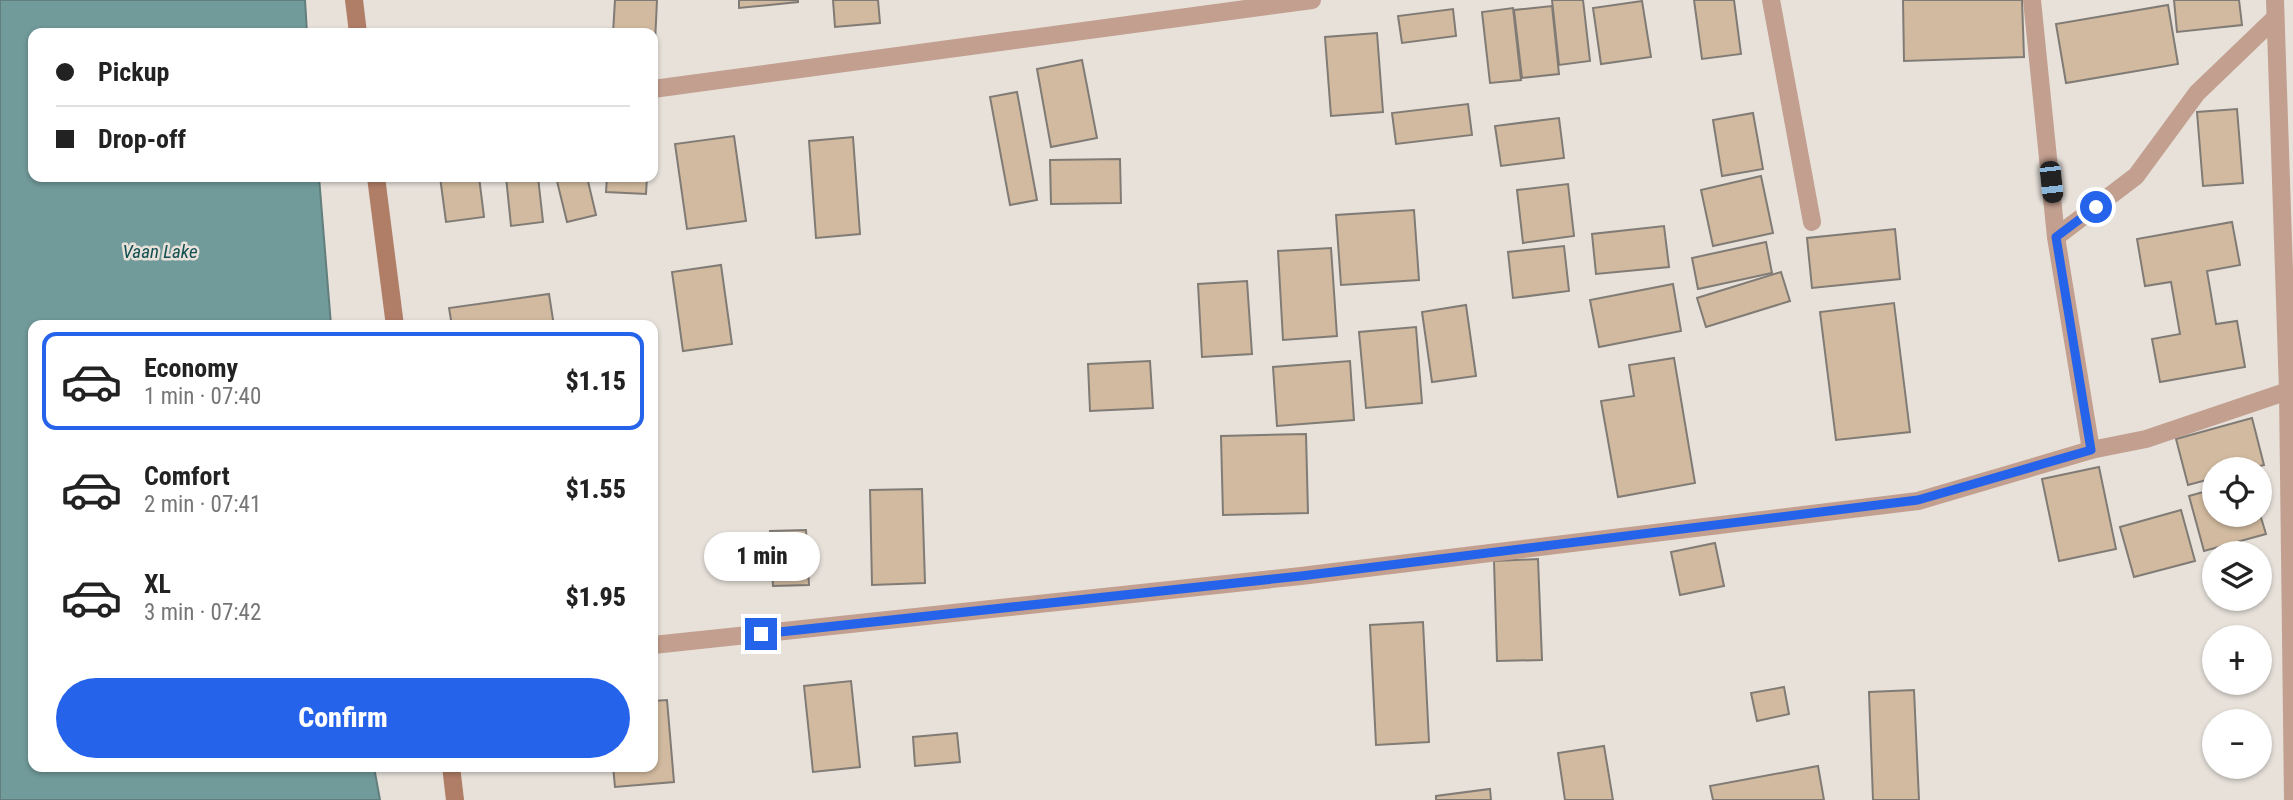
<!DOCTYPE html>
<meta charset="utf-8">
<style>
:root{--surface:#fff;--page:#f6f6f6;--text:#222;--muted:#767676;--line:#e0e0e0;--accent:#2563eb}
body{margin:0;font-family:"Roboto Condensed",sans-serif;background:var(--page);color:var(--text);height:100vh;display:flex;flex-direction:column;font-size:26px;white-space:nowrap}
*{box-sizing:border-box;margin:0}
p{font-size:23px;color:var(--muted)}
.icon{flex:none;width:38px;height:38px;fill:none;stroke:currentColor;stroke-width:2;stroke-linecap:round;stroke-linejoin:round}
.map{position:relative;flex:1;overflow:hidden}
.sheet{position:absolute;left:28px;top:320px;width:630px;height:452px;display:flex;flex-direction:column;background:var(--surface);border-radius:14px;box-shadow:0 2px 5px #0004}
.sheet>*{flex:none}
.banner{position:absolute;left:28px;top:28px;width:630px;height:154px;border-radius:14px;box-shadow:0 2px 5px #0004;display:grid;align-content:center;height:154px;padding:0 28px;background:var(--surface)}
.tools{position:absolute;left:2202px;top:457px;display:grid;gap:14px}
.tools a{display:grid;place-items:center;width:70px;height:70px;border-radius:50%;background:var(--surface);box-shadow:0 2px 5px #0004;font-size:35px}
.end{position:absolute;width:32px;height:32px;margin:-16px;border:9px solid #2563eb;background:#fff;box-shadow:0 0 0 4px #fff}
.from{border-radius:50%}
.bubble{position:absolute;height:49px;border-radius:24px;background:var(--surface);box-shadow:0 2px 5px #0004;font-size:23px;font-weight:800;line-height:49px;text-align:center}
.car{position:absolute;width:21px;height:42px;margin:-21px -10px;border-radius:9px;box-shadow:0 0 5px 2px #0007;background:linear-gradient(#222 24%,#8ab4d8 0 40%,#222 0 76%,#8ab4d8 0 86%,#222 0)}
.banner b{display:flex;align-items:center;gap:24px;height:66px;font-size:26px}
.banner b+b{border-top:2px solid var(--line)}
.banner i{width:18px;height:18px;background:var(--text)}
ul{padding:12px 0 0;list-style:none}
li{display:flex;align-items:center;gap:21px;height:98px;margin:0 14px 10px;padding:0 14px;border:4px solid transparent;border-radius:14px}
li div{flex:1}
li b{display:block;font-size:26px}
li em{font-style:normal;font-weight:800}
li.on{border-color:var(--accent)}
li>.icon{width:63px;height:63px;stroke-width:1.5}
.primary-button{display:flex;gap:14px;margin-top:auto;padding:14px 28px}
.primary-button a{flex:1;height:80px;border-radius:42px;background:var(--accent);color:#fff;font-size:28px;font-weight:800;line-height:80px;text-align:center}
.map>svg:first-child{display:block}
.water{fill:#719a9a;stroke:#627e7d;stroke-width:2}
.building{fill:#d1ba9f;stroke:#817b75;stroke-width:2}
.lines{fill:none;stroke-linecap:round;stroke-linejoin:round}
.lane{stroke:#c29f8f;stroke-width:18}
.street{stroke:#c29f8f;stroke-width:18}
.secondary{stroke:#b07d67;stroke-width:18}
.route{stroke:#2563eb;stroke-width:9}
.labels{text-anchor:middle;dominant-baseline:central;stroke-width:5;stroke-linejoin:round;paint-order:stroke}
.water-label{font-size:19px;font-style:italic;fill:#135052;stroke:#e7e1da}
</style>
<div class="map">
<svg width="2293" height="800" viewBox="0 0 2293 800">
<rect width="100%" height="100%" fill="#e7e1da"/>
<path class="water" d="M0 0H305L307 33H33V177H319L331 325 33 326V766L374 767 380 800H0Z"/>
<g class="building">
<path d="M615 0H657L655 43 653 33H613Z"/>
<path d="M739 0H798V2L739 8Z"/>
<path d="M833 0H878L880 23 835 27Z"/>
<path d="M1552 0H1583L1590 61 1559 65Z"/>
<path d="M1694 0H1734L1741 54 1702 59Z"/>
<path d="M1903 0H2022L2024 57 1904 61Z"/>
<path d="M2174 0H2239L2242 25 2177 32Z"/>
<path d="M1642 1 1651 57 1601 64 1593 8Z"/>
<path d="M2168 5 2178 64 2066 83 2056 24Z"/>
<path d="M1552 6 1559 74 1522 78 1514 10Z"/>
<path d="M1513 8 1521 80 1490 83 1482 12Z"/>
<path d="M1453 9 1456 36 1402 43 1398 16Z"/>
<path d="M1377 33 1383 112 1331 116 1325 37Z"/>
<path d="M1082 60 1097 138 1051 147 1037 69Z"/>
<path d="M1017 92 1037 200 1010 205 990 97Z"/>
<path d="M1468 104 1472 135 1396 144 1392 113Z"/>
<path d="M2237 109 2243 183 2203 186 2197 112Z"/>
<path d="M1753 113 1763 169 1722 176 1713 120Z"/>
<path d="M1559 118 1564 158 1501 166 1495 126Z"/>
<path d="M734 136 746 221 687 229 675 144Z"/>
<path d="M853 137 860 234 816 238 809 141Z"/>
<path d="M1120 159 1121 203 1051 204 1050 160Z"/>
<path d="M1761 176 1773 233 1713 246 1701 190Z"/>
<path d="M440 177H479L484 217 446 222Z"/>
<path d="M506 177H538L543 222 511 226Z"/>
<path d="M556 177H587L596 215 567 222Z"/>
<path d="M607 177H647L646 194 606 192Z"/>
<path d="M1568 184 1574 236 1523 243 1517 190Z"/>
<path d="M1414 210 1419 280 1341 285 1336 215Z"/>
<path d="M2232 222 2240 265 2207 271 2216 324 2237 321 2245 367 2160 382 2152 339 2180 334 2171 282 2145 286 2137 239Z"/>
<path d="M1664 226 1669 267 1596 274 1592 234Z"/>
<path d="M1895 229 1900 279 1812 288 1807 238Z"/>
<path d="M1766 242 1772 273 1698 289 1692 258Z"/>
<path d="M1564 246 1569 291 1513 298 1508 252Z"/>
<path d="M1331 248 1337 336 1283 340 1278 251Z"/>
<path d="M721 265 732 344 683 351 672 272Z"/>
<path d="M1781 272 1790 301 1706 327 1697 298Z"/>
<path d="M1247 281 1252 354 1202 357 1198 284Z"/>
<path d="M1673 284 1681 331 1599 347 1590 300Z"/>
<path d="M549 294 554 326H452L449 308Z"/>
<path d="M1894 303 1910 432 1836 440 1820 312Z"/>
<path d="M1466 305 1476 376 1432 382 1422 312Z"/>
<path d="M1416 327 1422 403 1366 408 1359 332Z"/>
<path d="M1674 358 1695 483 1618 497 1601 401 1634 396 1629 365Z"/>
<path d="M1150 361 1153 408 1090 411 1088 364Z"/>
<path d="M1350 361 1354 420 1277 426 1273 367Z"/>
<path d="M2252 418 2264 465 2249 469H2214V478L2188 485 2176 439Z"/>
<path d="M1306 434 1308 513 1223 515 1221 436Z"/>
<path d="M2099 467 2116 549 2059 561 2042 479Z"/>
<path d="M922 489 925 583 872 585 870 490Z"/>
<path d="M2214 489V514H2259V511L2266 534 2204 551 2189 496Z"/>
<path d="M2181 510 2195 561 2134 577 2120 527Z"/>
<path d="M806 530 809 585 773 586 770 531Z"/>
<path d="M1715 543 1724 586 1680 595 1671 552Z"/>
<path d="M1538 559 1542 660 1497 661 1494 561Z"/>
<path d="M1423 622 1429 742 1376 745 1370 625Z"/>
<path d="M851 681 860 767 813 772 804 686Z"/>
<path d="M1784 687 1789 714 1757 721 1751 693Z"/>
<path d="M1914 690 1919 800H1873L1869 692Z"/>
<path d="M667 700 674 782 615 787 613 766H653V701Z"/>
<path d="M957 733 960 762 915 766 913 737Z"/>
<path d="M1604 746 1613 800H1565L1558 753Z"/>
<path d="M1818 766 1824 800H1713L1710 786Z"/>
<path d="M1490 789 1491 800H1436V796Z"/>
</g>
<g class="lines">
<g class="lane">
<path d="M2032 0 2056 237"/>
<path d="M2091 450 2056 237 2136 176 2197 93 2275 18"/>
</g>
<g class="street">
<path d="M1771 0 1812 222"/>
<path d="M2275 0 2288 391 2293 800"/>
<path d="M653 89 1312 0"/>
<path d="M653 645 1301 576 1918 501 2091 450 2146 439 2288 391"/>
</g>
<g class="secondary">
<path d="M354 0 358 33"/>
<path d="M376 177 395 326"/>
<path d="M451 766 455 800"/>
</g>
</g>
<g class="lines">
<path class="route" d="M761 634 1301 576 1918 500 2091 450 2056 237 2096 207"/>
</g>
<g class="labels">
<g class="water-label">
<text x="160" y="251">Vaan Lake</text>
</g>
</g>
</svg>
<div class="tools">
<a><svg class="icon" aria-label="locate" viewBox="0 0 24 24"><circle cx="12" cy="12" r="6"/><path d="M12 2v4M12 18v4M2 12h4M18 12h4"/></svg></a>
<a><svg class="icon" aria-label="layers" viewBox="0 0 24 24"><path d="M12 4l9 5-9 5-9-5zM3 14l9 5 9-5"/></svg></a>
<a>+</a>
<a>−</a>
</div>
<i class="end from" style="left:2096px;top:207px"></i>
<i class="end" style="left:761px;top:634px"></i>
<div class="bubble" style="left:704px;top:532px;width:116px">1 min</div>
<i class="car" style="left:2051px;top:182px;rotate:174deg"></i>
<div class="banner">
<b><i class="from"></i>Pickup</b>
<b><i></i>Drop-off</b>
</div>
<section class="sheet">
<ul>
<li class="on"><svg class="icon" aria-label="car" viewBox="0 0 24 24"><path d="M5 17H2v-5l4-1 3-4h7l3 4 3 1v5h-3M9 17h6M6 11h13"/><circle cx="7" cy="17" r="2"/><circle cx="17" cy="17" r="2"/></svg><div><b>Economy</b><p>1 min · 07:40</p></div><em>$1.15</em></li>
<li><svg class="icon" aria-label="car" viewBox="0 0 24 24"><path d="M5 17H2v-5l4-1 3-4h7l3 4 3 1v5h-3M9 17h6M6 11h13"/><circle cx="7" cy="17" r="2"/><circle cx="17" cy="17" r="2"/></svg><div><b>Comfort</b><p>2 min · 07:41</p></div><em>$1.55</em></li>
<li><svg class="icon" aria-label="car" viewBox="0 0 24 24"><path d="M5 17H2v-5l4-1 3-4h7l3 4 3 1v5h-3M9 17h6M6 11h13"/><circle cx="7" cy="17" r="2"/><circle cx="17" cy="17" r="2"/></svg><div><b>XL</b><p>3 min · 07:42</p></div><em>$1.95</em></li>
</ul>
<div class="primary-button"><a>Confirm</a></div>
</section>
</div>
